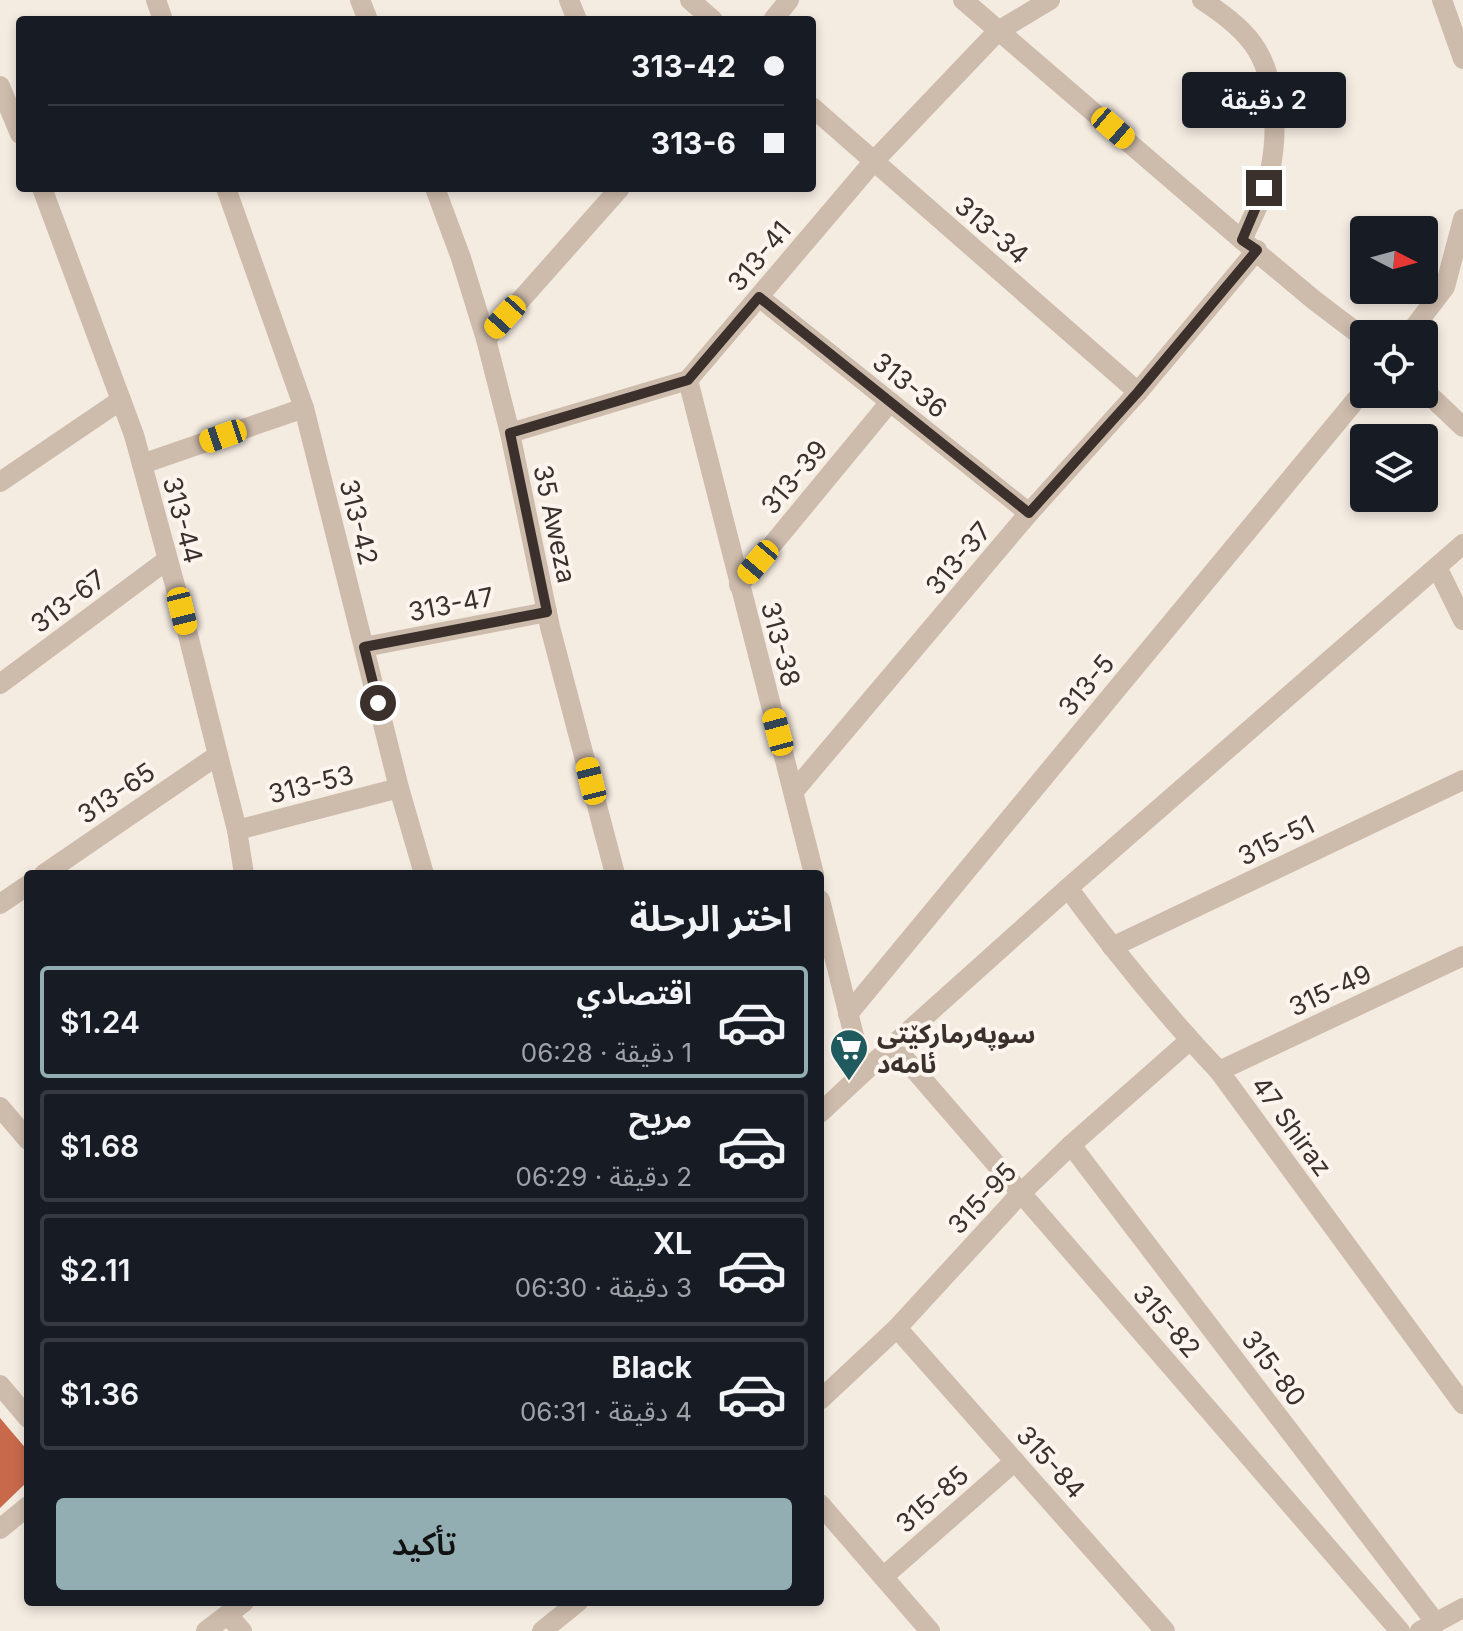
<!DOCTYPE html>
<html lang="ar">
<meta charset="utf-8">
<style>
:root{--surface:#171b24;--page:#20242c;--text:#f1f3f6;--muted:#9ea1a6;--line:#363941;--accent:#92aeb2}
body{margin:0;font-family:Inter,"Noto Sans Arabic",sans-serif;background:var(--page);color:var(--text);direction:rtl;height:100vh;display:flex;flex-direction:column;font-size:30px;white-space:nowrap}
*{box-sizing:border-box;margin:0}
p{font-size:26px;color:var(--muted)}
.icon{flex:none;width:44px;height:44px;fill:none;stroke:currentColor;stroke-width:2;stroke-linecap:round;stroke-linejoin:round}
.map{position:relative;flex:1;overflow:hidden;direction:ltr}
.details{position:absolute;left:24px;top:870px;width:800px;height:736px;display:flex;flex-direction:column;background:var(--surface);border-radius:8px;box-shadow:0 4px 12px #0003;direction:rtl}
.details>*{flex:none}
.hud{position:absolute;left:16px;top:16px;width:800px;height:176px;border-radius:8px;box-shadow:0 4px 12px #0003;direction:rtl;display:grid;align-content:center;height:176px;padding:0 32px;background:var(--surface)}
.needle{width:52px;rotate:96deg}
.buttons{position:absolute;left:1350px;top:216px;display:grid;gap:16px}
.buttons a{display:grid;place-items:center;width:88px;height:88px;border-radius:8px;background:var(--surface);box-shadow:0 4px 12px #0003;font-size:40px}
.end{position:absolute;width:36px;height:36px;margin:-18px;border:10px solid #3b302b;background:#fff;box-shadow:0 0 0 4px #fff}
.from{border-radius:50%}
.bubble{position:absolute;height:56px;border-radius:8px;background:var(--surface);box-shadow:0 4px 12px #0003;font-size:26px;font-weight:600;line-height:56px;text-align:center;direction:rtl}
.car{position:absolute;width:24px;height:48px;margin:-24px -12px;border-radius:10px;box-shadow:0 0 6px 2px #0007;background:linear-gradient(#f5c518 24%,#345 0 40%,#f5c518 0 76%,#345 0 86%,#f5c518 0)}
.hud b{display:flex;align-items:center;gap:28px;height:76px;font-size:30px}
.hud b+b{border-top:2px solid var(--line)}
.hud i{width:20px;height:20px;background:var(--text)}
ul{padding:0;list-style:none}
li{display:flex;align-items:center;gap:24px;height:112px;margin:0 16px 12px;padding:0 16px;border:4px solid var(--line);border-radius:8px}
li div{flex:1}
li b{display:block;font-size:30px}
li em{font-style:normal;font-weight:600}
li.on{border-color:var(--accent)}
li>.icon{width:72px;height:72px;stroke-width:1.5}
h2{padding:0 32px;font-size:36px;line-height:96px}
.button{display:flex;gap:16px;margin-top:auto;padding:16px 32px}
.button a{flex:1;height:92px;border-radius:8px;background:var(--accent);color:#111;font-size:32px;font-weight:600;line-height:92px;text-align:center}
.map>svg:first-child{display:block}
.building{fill:#c8694b}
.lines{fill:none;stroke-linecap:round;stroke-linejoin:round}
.minor{stroke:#cdbbac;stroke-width:20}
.tertiary{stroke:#cdbbac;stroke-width:20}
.route{stroke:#3b302b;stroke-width:10}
.labels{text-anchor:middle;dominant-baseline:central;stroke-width:8;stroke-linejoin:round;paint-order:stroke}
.street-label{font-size:26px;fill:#3b302b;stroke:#fbf5ee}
.poi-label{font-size:26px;font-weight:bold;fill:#3b302b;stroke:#fbf5ee;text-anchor:start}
</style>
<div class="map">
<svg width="1463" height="1631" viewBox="0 0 1463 1631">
<rect width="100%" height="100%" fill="#f4ebe1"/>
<path class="building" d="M0 1418 28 1451V1481L0 1508Z"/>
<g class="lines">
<g class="minor">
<path d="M156 0 163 20"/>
<path d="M569 0 577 20"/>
<path d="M690 0 713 20"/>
<path d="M1202 0C1220 12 1240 26 1253 44 1277 77 1278 133 1270 171 1265 194 1252 218 1242 240"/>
<path d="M1442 0 1463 59"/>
<path d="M773 20 789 0"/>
<path d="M0 86 20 134"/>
<path d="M812 107 1138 392"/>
<path d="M42 188 134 435 182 611 218 755 237 830 244 874"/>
<path d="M226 188 304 408 399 788 424 874"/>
<path d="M759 297 1029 513"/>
<path d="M1409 334 1445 287 1463 219"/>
<path d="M486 339 620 188"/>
<path d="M688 380 814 874"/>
<path d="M510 433 688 380 874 161 998 31 1050 0"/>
<path d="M142 464 304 408"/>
<path d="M0 482 121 400"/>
<path d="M1437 567 1463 620"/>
<path d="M739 585 890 402"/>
<path d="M364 647 547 612"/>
<path d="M0 684 167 560"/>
<path d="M794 791 1029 513 1138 392 1257 250"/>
<path d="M237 830 399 788"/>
<path d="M44 874 218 755"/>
<path d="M820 900 863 1072"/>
<path d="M0 904 28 885"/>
<path d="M1112 947 1463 780"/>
<path d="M848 1014 1364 390"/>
<path d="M893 1045 1400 1631"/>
<path d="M1219 1071 1463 956"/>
<path d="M0 1107 28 1140"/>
<path d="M1071 1145 1436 1623"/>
<path d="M897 1328 1165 1631"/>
<path d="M0 1385 28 1418"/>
<path d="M820 1400 897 1328 1022 1192 1071 1145 1190 1040"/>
<path d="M820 1504 930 1631"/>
<path d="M0 1529 28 1506"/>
<path d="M883 1577 1015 1461"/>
<path d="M228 1615 242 1631"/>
<path d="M542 1631 578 1602"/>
<path d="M1420 1631 1463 1608"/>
</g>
<g class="tertiary">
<path d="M360 0 368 20"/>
<path d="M963 0 1242 240 1314 300 1364 338"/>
<path d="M435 188 461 258 486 339 510 433 550 627 615 874"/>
<path d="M1424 390 1463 427"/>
<path d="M1068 888C1115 952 1165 1014 1219 1071L1463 1404"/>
<path d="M820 1113 893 1045 1068 888 1463 544"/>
<path d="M206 1631 244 1602"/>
</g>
</g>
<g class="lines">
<path class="route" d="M378 703 364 647 547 612 510 433 688 380 759 297 1029 513 1138 392 1257 250 1242 240 1264 188"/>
</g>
<defs>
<g id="supermarket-pin" transform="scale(2)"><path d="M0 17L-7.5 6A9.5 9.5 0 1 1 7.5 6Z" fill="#1f5a5e" stroke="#fbf5ee"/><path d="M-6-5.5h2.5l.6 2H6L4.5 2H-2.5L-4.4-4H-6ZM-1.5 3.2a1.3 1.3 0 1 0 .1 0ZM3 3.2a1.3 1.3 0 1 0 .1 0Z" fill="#fff"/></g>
</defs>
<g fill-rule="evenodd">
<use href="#supermarket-pin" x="849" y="1048"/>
</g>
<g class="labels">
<g class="street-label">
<text transform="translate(992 230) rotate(41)">313-34</text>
<text transform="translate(759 256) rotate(-50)">313-41</text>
<text transform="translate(910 385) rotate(39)">313-36</text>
<text transform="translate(794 477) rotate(-50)">313-39</text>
<text transform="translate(183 520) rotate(75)">313-44</text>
<text transform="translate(359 522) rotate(76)">313-42</text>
<text transform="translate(555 524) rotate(78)">35 Aweza</text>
<text transform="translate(958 558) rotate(-50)">313-37</text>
<text transform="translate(68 601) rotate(-37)">313-67</text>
<text transform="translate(451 604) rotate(-11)">313-47</text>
<text transform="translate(781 644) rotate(75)">313-38</text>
<text transform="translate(1086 685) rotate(-50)">313-5</text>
<text transform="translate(311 784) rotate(-14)">313-53</text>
<text transform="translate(116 793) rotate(-34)">313-65</text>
<text transform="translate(1276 840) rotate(-26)">315-51</text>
<text transform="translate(1330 990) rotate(-25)">315-49</text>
<text transform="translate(1292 1126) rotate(54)">47 Shiraz</text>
<text transform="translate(982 1198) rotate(-47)">315-95</text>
<text transform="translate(1167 1321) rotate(49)">315-82</text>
<text transform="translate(1274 1368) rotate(53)">315-80</text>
<text transform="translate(1051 1462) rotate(48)">315-84</text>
<text transform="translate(932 1499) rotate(-41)">315-85</text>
</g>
<g class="poi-label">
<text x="877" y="1033">سوپەرمارکێتی<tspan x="877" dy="30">ئامەد</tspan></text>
</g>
</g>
</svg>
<div class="buttons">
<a><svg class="needle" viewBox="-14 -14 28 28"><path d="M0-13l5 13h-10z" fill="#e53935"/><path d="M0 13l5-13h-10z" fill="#9ea1a6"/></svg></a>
<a><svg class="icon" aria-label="locate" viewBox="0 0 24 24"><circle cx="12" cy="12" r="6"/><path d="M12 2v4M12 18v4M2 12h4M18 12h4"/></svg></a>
<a><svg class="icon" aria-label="layers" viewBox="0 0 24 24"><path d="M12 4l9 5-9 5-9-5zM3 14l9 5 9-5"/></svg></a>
</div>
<i class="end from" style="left:378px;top:703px"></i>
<i class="end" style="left:1264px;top:188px"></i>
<div class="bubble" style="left:1182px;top:72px;width:164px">2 دقيقة</div>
<i class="car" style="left:1113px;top:128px;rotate:131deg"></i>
<i class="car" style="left:505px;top:317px;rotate:222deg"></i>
<i class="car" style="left:223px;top:436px;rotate:251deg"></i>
<i class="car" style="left:758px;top:562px;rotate:220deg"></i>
<i class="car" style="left:182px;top:611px;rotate:166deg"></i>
<i class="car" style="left:778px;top:732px;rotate:345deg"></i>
<i class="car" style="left:591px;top:781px;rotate:346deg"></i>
<div class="hud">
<b><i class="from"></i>313-42</b>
<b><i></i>313-6</b>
</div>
<section class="details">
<h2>اختر الرحلة</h2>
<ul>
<li class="on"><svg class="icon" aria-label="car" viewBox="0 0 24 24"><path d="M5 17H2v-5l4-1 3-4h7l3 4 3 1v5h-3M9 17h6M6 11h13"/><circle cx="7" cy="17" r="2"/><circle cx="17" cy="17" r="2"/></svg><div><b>اقتصادي</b><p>1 دقيقة · 06:28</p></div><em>$1.24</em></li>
<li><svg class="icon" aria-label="car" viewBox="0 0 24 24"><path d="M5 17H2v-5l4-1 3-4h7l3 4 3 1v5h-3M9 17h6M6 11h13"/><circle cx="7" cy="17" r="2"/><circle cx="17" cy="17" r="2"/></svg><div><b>مريح</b><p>2 دقيقة · 06:29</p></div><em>$1.68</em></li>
<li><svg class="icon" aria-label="car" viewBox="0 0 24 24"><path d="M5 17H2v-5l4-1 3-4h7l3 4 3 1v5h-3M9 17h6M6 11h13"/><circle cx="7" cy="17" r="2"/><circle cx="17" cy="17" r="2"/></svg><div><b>XL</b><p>3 دقيقة · 06:30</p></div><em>$2.11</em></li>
<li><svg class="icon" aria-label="car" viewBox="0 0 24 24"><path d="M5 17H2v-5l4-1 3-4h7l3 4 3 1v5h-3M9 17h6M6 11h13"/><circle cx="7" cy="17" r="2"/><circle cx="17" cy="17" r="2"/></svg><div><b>Black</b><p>4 دقيقة · 06:31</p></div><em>$1.36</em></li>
</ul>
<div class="button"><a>تأكيد</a></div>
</section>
</div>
